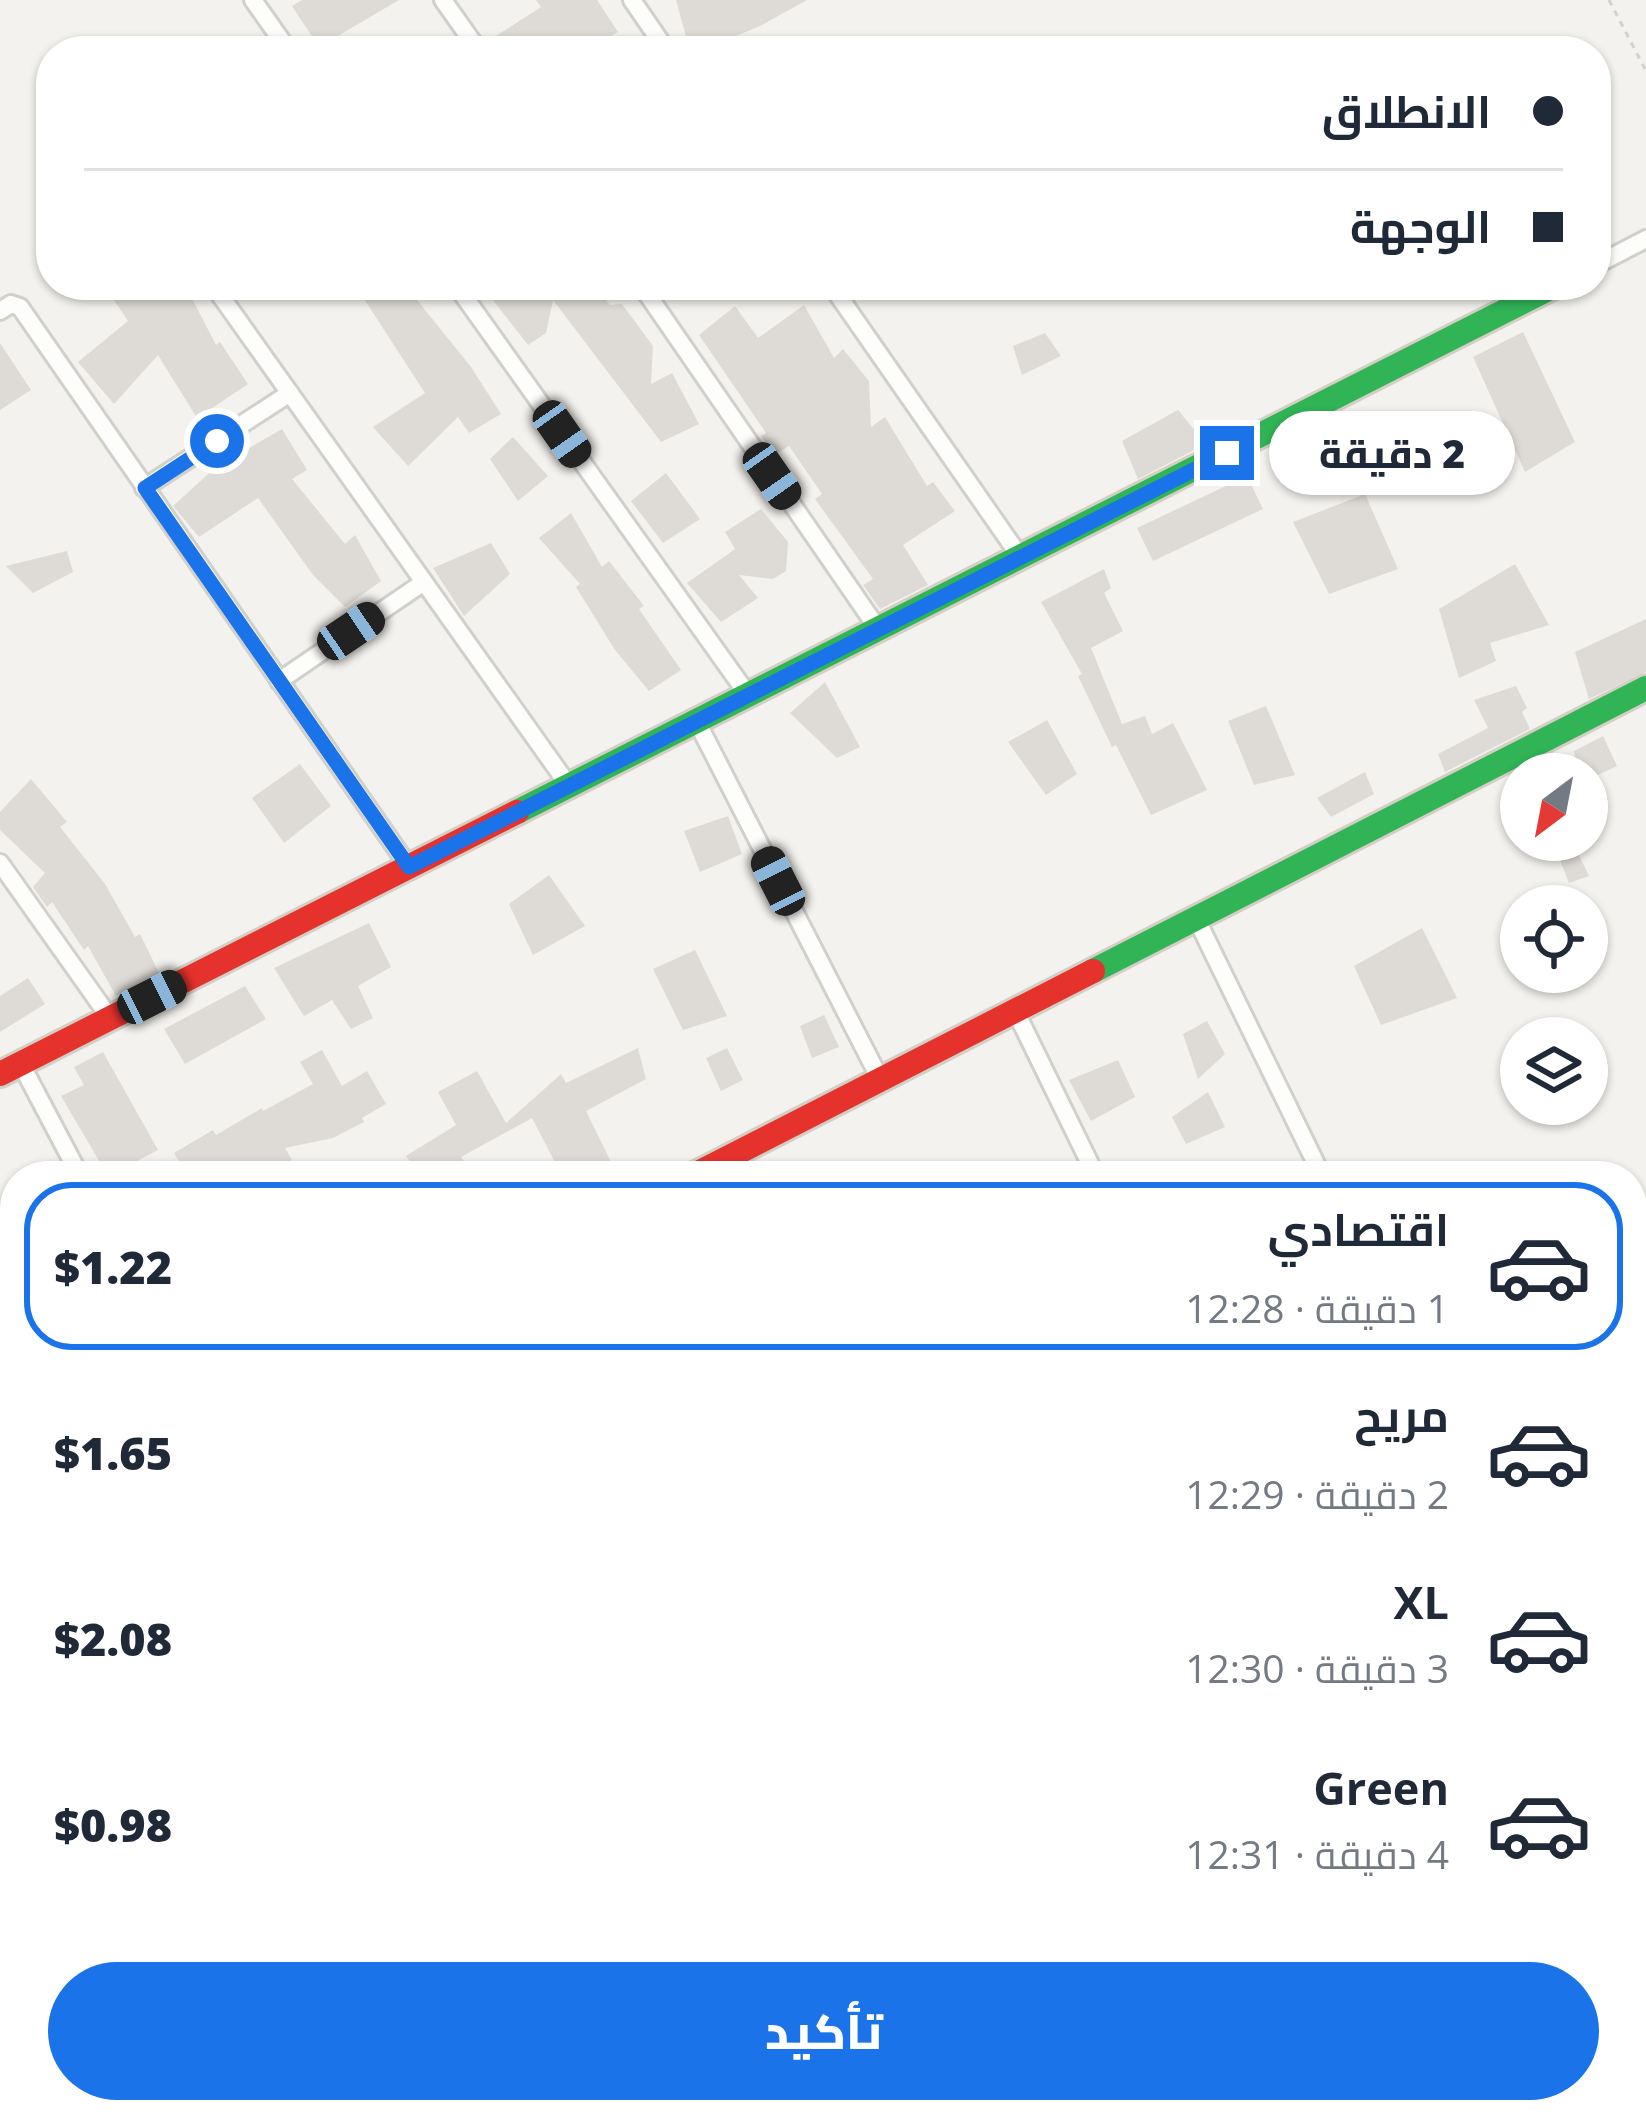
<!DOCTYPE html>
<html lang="ar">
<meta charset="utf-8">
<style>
:root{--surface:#fff;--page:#f2f2f3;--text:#1f2937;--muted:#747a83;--line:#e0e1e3;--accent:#1a73e8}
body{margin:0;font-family:"Open Sans",Cairo,sans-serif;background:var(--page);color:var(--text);direction:rtl;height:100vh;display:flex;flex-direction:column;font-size:45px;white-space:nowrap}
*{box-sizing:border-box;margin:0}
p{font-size:39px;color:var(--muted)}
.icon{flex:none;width:66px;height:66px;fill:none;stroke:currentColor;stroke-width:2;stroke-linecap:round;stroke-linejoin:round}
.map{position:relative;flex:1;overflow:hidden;direction:ltr}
.sheet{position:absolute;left:0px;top:1161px;width:1647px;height:963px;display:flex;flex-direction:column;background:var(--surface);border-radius:48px 48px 0 0;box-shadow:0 3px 9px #0004;direction:rtl}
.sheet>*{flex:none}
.hud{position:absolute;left:36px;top:36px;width:1575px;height:264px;border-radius:48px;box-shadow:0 3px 9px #0004;direction:rtl;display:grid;align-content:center;height:264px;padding:0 48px;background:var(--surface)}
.needle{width:78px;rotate:212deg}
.buttons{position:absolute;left:1500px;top:753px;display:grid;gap:24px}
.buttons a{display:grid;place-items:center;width:108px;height:108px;border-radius:50%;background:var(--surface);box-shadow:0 3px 9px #0004;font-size:60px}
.end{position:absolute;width:54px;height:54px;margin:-27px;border:15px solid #1a73e8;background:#fff;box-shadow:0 0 0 6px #fff}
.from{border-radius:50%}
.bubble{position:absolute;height:84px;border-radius:42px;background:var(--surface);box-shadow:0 3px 9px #0004;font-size:39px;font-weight:800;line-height:84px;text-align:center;direction:rtl}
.car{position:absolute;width:36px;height:72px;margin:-36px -18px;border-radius:15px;box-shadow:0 0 9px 3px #0007;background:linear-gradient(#222 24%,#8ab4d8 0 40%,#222 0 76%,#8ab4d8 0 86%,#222 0)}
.hud b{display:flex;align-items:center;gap:42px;height:114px;font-size:45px}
.hud b+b{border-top:3px solid var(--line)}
.hud i{width:30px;height:30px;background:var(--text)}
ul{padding:21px 0 0;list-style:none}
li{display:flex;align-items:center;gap:36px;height:168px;margin:0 24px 18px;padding:0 24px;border:6px solid transparent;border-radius:48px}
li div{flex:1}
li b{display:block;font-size:45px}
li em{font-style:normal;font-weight:800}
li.selected{border-color:var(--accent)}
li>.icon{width:108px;height:108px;stroke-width:1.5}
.primary-button{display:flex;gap:24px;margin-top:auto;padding:24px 48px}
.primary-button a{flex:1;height:138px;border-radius:72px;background:var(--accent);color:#fff;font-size:48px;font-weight:800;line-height:138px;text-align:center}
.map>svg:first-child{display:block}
.building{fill:#dedbd6}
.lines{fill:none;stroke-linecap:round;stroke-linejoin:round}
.street-casing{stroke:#d2d0cb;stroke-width:22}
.fast-casing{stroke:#d3cfc5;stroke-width:30}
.jam-casing{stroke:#d3cfc5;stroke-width:30}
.path{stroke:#d3d2cc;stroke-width:3;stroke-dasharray:6 6;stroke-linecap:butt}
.street{stroke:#fdfdfc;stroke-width:16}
.fast{stroke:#30b455;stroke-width:24}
.jam{stroke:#e5322d;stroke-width:24}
.route{stroke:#1a73e8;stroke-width:15}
</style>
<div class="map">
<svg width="1646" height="2122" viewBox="0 0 1646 2122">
<rect width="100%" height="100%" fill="#f4f2ee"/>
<g class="building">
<path d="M302 0H399L319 47 292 6Z"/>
<path d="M536 0H597L618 32 585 51H492L488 41 541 7Z"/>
<path d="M676 0H807L760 26 700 51H690Z"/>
<path d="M104 285H185L216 345 220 342 248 384 197 418 158 355 114 404 78 362 128 321Z"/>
<path d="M355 285H405L471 367 501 414 469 433 458 417 408 466 373 427 425 393Z"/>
<path d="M507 285H594L610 305 622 304 653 346 651 384 672 373 699 424 661 442 553 300 546 333 528 345 489 295Z"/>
<path d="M804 305 834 358 843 349 869 381 871 427 885 417 927 486 933 482 955 511 903 545 928 585 880 609 863 585 873 579 815 499 822 494 789 446 774 455 761 436 766 433 699 335 735 306 758 338Z"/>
<path d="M1523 332 1575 442 1525 472 1473 357Z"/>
<path d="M1045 333 1061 356 1022 375 1013 346Z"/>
<path d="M0 343 31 390 0 410Z"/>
<path d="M1178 410 1206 444 1138 479 1122 441Z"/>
<path d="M282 429 307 470 292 479 345 544 355 535 381 581 345 607 313 575 258 498 199 537 173 506 216 467Z"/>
<path d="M513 437 548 476 518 501 490 459Z"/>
<path d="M666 473 700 519 663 543 631 501Z"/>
<path d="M1247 476 1263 509 1153 561 1137 528Z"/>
<path d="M1365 494 1398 569 1329 594 1293 522Z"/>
<path d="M761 509 788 542 786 571 773 579 739 575 758 598 721 622 687 583 735 549 725 532Z"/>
<path d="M571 513 602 567 609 561 644 606 639 609 681 670 649 691 615 650 576 587 580 584 539 538Z"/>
<path d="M491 543 510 574 464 616 433 568Z"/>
<path d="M67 551 73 572 33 593 6 566Z"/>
<path d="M1515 564 1549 625 1490 643 1496 661 1459 678 1439 609Z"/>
<path d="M1104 569 1111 588 1104 593 1123 631 1091 648 1122 724 1145 716 1152 734 1173 723 1207 790 1151 815 1116 745 1112 747 1078 676 1082 674 1041 602Z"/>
<path d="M1646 619V672L1589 699 1575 652Z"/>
<path d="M825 682 860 747 837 758 790 713Z"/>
<path d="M1516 686 1527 708 1522 712 1530 729 1445 772 1438 754 1488 728 1474 700Z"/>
<path d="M1266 706 1295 775 1254 785 1228 721Z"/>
<path d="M1047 720 1077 774 1046 795 1008 742Z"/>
<path d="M1603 736 1617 766 1587 780V774H1576L1574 751Z"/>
<path d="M300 764 331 806 284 843 252 798Z"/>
<path d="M1365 772 1374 794 1331 817 1317 798Z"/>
<path d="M31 779 67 822 60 827 105 884 135 937 140 934 159 973 116 996 88 946 84 950 52 902 47 907 33 887 45 873 0 830V812Z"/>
<path d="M728 816 742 854 700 872 684 831Z"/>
<path d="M1574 845 1589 876 1569 883 1557 852Z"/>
<path d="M549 875 585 926 533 955 509 904Z"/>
<path d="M369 923 391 967 358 986 373 1018 351 1029 332 1000 304 1016 274 968Z"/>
<path d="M1422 928 1457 998 1381 1025 1354 966Z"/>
<path d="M695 950 727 1016 683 1030 653 969Z"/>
<path d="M28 978 45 1004 0 1032V996Z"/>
<path d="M245 986 266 1019 185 1064 164 1029Z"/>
<path d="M824 1015 839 1047 812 1058 800 1026Z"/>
<path d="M1207 1021 1225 1054 1198 1079 1183 1034Z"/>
<path d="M638 1048 646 1079 586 1111 618 1176H562L532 1118 461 1157 468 1167 440 1176H419L406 1156 456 1125 438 1092 477 1071 506 1123 561 1074 566 1083Z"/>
<path d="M727 1048 743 1080 721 1091 706 1058Z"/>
<path d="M322 1050 342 1086 367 1071 386 1104 362 1118 364 1122 333 1138 285 1148 292 1160 262 1176H188L174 1153 213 1130 216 1135 262 1108 263 1111 313 1084 300 1062Z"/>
<path d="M103 1052 158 1150 108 1176 61 1096 84 1085 74 1067Z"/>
<path d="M1118 1060 1135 1097 1091 1121 1069 1080Z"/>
<path d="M1208 1092 1225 1127 1186 1144 1172 1117Z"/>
</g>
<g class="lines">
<g class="street-casing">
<g id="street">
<path d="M253 0 289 51"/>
<path d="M443 0 479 51"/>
<path d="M632 0 667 51"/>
<path d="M1596 265 1646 239"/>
<path d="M213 285 569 786"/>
<path d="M456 285 748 695"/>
<path d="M641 285 878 629"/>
<path d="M831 285 1021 558"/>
<path d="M0 311 11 304 20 307 409 867"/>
<path d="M144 488 290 393"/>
<path d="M279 681 424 582"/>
<path d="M697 722 880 1079"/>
<path d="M0 863 110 1018"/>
<path d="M1196 918 1322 1176"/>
<path d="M1015 1010 1096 1176"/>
<path d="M21 1064 80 1176"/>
<path d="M1632 1610 1646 1631"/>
<path d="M1632 1725 1646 1716"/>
<path d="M0 1761 15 1796"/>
<path d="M0 2017 15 2008"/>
<path d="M581 2109 588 2122"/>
<path d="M931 2109 937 2122"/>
<path d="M1324 2109 1325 2122"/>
<path d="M1455 2109 1457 2122"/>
<path d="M1011 2122 1031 2109"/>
</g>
</g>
<g class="fast-casing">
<g id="fast">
<path d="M517 812 1556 285"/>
<path d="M1093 971 1646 688"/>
</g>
</g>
<g class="jam-casing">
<g id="jam">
<path d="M0 1074 517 812"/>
<path d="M692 1176 1093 971"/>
</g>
</g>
<path class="path" d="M1609 0 1646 71"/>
<use href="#street" class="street"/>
<use href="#fast" class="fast"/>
<use href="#jam" class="jam"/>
</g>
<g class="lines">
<path class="route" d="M217 441 145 488 409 867 1227 453"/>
</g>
</svg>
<div class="buttons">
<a><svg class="needle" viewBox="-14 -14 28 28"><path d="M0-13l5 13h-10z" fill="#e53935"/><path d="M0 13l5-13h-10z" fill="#747a83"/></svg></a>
<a><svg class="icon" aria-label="locate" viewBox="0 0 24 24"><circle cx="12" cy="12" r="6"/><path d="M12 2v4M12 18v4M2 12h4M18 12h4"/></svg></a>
<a><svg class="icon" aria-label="layers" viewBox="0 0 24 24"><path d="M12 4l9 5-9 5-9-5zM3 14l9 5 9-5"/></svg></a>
</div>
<i class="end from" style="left:217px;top:441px"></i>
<i class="end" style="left:1227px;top:453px"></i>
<div class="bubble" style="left:1269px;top:411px;width:246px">2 دقيقة</div>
<i class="car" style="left:562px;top:434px;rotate:145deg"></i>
<i class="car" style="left:772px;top:476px;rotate:145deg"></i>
<i class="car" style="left:351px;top:631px;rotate:56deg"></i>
<i class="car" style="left:778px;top:881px;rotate:333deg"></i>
<i class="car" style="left:152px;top:997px;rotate:63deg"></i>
<div class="hud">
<b><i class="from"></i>الانطلاق</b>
<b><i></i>الوجهة</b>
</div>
<section class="sheet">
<ul>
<li class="selected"><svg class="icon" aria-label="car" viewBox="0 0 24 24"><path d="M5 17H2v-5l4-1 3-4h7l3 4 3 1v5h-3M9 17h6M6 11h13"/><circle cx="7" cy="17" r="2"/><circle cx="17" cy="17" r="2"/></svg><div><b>اقتصادي</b><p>1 دقيقة · 12:28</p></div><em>$1.22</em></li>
<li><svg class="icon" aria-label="car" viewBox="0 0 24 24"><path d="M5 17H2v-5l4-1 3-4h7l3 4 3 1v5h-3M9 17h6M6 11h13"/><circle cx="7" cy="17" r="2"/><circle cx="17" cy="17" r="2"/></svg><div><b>مريح</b><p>2 دقيقة · 12:29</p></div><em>$1.65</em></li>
<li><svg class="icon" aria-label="car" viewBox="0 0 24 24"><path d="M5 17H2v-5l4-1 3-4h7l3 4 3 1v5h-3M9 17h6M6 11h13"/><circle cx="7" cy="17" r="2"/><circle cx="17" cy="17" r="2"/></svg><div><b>XL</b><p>3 دقيقة · 12:30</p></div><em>$2.08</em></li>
<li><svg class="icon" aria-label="car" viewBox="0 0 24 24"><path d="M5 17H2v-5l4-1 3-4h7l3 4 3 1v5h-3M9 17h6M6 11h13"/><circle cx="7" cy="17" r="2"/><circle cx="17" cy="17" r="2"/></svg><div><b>Green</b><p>4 دقيقة · 12:31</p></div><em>$0.98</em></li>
</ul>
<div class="primary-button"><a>تأكيد</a></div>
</section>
</div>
